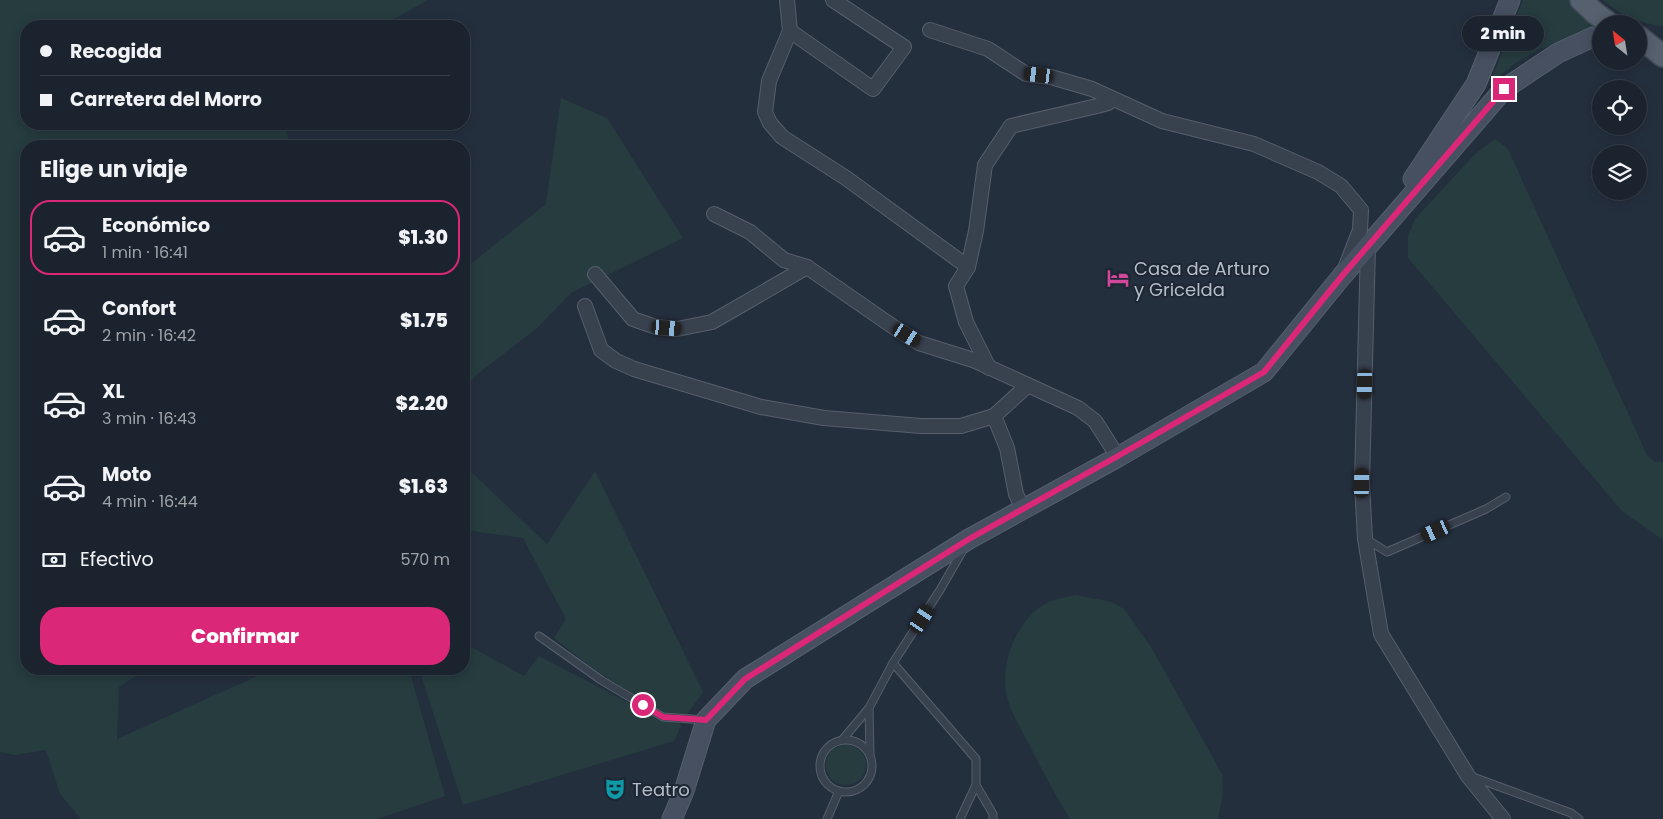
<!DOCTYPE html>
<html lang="es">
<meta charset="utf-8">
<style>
:root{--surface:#1b232e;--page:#242b36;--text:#f1f3f6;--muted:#a0a4aa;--line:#39404a;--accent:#db2777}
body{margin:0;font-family:Poppins,sans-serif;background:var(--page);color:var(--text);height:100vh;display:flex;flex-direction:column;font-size:19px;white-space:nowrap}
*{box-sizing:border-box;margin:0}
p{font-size:16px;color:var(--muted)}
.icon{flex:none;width:28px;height:28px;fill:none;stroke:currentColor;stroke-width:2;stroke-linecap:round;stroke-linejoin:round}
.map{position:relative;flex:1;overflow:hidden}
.drawer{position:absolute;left:20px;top:140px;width:450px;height:535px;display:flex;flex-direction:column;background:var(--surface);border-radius:20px;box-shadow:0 2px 12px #0003,0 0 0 1px var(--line)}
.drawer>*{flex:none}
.guide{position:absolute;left:20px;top:20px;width:450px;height:110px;border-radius:20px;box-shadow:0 2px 12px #0003,0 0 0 1px var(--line);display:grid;align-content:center;height:110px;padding:0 20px;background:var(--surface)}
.needle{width:32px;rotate:330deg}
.tools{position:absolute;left:1592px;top:15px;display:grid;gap:10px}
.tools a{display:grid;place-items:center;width:55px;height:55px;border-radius:50%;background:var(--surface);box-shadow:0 2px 12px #0003,0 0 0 1px var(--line);font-size:25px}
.end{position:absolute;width:22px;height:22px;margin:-11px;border:6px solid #db2777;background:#fff;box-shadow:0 0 0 2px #fff}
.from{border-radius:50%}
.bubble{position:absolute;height:35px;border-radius:18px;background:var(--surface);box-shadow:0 2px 12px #0003,0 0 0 1px var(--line);font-size:16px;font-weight:800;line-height:35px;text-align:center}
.car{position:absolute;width:15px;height:30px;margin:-15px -8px;border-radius:6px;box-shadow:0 0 4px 1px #0007;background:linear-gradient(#222 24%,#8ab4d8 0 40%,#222 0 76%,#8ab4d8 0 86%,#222 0)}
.guide b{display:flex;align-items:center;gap:18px;height:48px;font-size:19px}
.guide b+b{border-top:1px solid var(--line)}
.guide i{width:12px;height:12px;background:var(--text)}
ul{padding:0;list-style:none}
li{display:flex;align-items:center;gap:15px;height:75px;margin:0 10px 8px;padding:0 10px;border:2px solid transparent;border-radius:20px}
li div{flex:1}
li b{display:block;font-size:19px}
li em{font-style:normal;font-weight:800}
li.on{border-color:var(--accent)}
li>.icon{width:45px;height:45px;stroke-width:1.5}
h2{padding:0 20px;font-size:22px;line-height:60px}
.pay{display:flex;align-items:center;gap:12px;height:55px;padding:0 20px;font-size:19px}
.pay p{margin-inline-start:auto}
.primary-button{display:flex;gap:10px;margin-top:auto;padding:10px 20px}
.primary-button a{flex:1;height:58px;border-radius:20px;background:var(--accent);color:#fff;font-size:20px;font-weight:800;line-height:58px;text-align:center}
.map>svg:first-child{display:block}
.green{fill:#263c3f}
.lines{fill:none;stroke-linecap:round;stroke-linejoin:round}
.service-casing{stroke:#565f6c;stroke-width:9}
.minor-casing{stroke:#565f6c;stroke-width:16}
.secondary-casing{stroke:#565f6c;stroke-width:21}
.primary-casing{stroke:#414a57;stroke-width:24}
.service{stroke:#38414e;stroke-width:7}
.minor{stroke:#38414e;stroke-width:14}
.secondary{stroke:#465061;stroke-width:19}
.primary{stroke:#56606e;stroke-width:21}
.route{stroke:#db2777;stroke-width:6}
.labels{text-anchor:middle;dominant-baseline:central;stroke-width:4;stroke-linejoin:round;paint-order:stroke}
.poi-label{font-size:18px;fill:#b4bcc9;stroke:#1d2633;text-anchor:start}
</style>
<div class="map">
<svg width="1663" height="819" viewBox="0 0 1663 819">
<rect width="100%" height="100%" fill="#242f3e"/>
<g class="green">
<path d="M0 0H428L381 26H26V124H284L291 146H26V669H147L119 687 117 739 273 669H409L445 796 377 819H81L60 794 46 750 15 755 0 752Z"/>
<path d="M1523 0H1575L1601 27 1538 50 1514 64 1489 85Z"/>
<path d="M1603 0H1663V26C1640 24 1620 15 1603 0Z"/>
<path d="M561 98 607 118 683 238 571 293 537 328 475 376 464 392V269L546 204Z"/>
<path d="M1495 139 1508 149 1647 455 1655 462H1663V540L1622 511 1408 258V236L1415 219 1475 154Z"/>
<path d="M464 465 547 544 595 471 703 692 686 716 666 714 657 710 591 667 554 638 566 619 523 538 464 530Z"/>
<path d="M1075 595 1112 602 1124 609 1151 647 1222 774 1223 792 1218 819H1070C1056 796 1043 772 1031 748 1024 735 1016 721 1010 707 1001 683 1005 655 1018 633 1034 606 1045 601 1075 595Z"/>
<path d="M464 643 524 676 539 656 654 716 679 722 681 726 674 741 463 805 419 669H464Z"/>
<circle cx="846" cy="765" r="20"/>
</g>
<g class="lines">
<g class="service-casing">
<g id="service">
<path d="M1366 539 1387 552 1486 509 1506 497"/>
<path d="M539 636 601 680 663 717 705 720"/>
<path d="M843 739 869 708"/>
<circle cx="846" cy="766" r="26"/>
<path d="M870 754 869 708 893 663"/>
<path d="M1473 777 1571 813 1579 819"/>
<path d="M976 785 993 814V819"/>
<path d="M827 819 839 791"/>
<path d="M960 819 976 785V759L893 663 940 590 963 550"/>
</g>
</g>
<g class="minor-casing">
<g id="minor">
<path d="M787 0 790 31 769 81 765 112 770 123 782 137 846 178 968 267"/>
<path d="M930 30 988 49 1026 74 1051 77 1092 89 1162 121 1254 144 1318 172 1341 186 1361 210 1360 230 1346 266"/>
<path d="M790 31 873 89 904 47 833 0"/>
<path d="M714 214 750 232 784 260 807 267 895 328 919 343 973 360 1078 408 1095 421 1118 457"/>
<path d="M1368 246 1362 483 1365 539 1381 634 1468 776 1503 819"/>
<path d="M595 274 633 319 656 327 677 329 712 322 807 267"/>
<path d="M585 306 601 350 616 361 634 369 761 407 824 418 921 426H961L994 416"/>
<path d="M989 368 966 322 956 286 968 267 976 231 985 165 1011 126 1097 106 1108 103 1113 99"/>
<path d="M1023 509 1016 494 1007 448 994 416 1027 386"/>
</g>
</g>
<g class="secondary-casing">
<g id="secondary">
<path d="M1413 179 1476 84 1510 0"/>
<path d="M672 819 684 791 706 720 745 679 969 539 1118 457 1264 372 1342 276 1504 89 1558 53 1593 37H1601"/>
</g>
</g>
<g class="primary-casing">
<g id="primary">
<path d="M1581 0 1595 13 1610 24"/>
<path d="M1639 37 1663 56"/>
</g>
</g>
<use href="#service" class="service"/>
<use href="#minor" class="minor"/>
<use href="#secondary" class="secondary"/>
<use href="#primary" class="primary"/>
</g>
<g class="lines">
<path class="route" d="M643 705 663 717 706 720 745 679 969 539 1118 456 1264 372 1342 276 1504 89"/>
</g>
<defs>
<g id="hotel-bare" transform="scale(1.725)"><path d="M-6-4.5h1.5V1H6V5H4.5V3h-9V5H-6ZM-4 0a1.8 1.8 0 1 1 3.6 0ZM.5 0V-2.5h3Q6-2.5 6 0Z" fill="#d1479c" stroke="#1d2633" stroke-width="2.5" paint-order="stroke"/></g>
<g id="theatre-bare" transform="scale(1.725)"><path d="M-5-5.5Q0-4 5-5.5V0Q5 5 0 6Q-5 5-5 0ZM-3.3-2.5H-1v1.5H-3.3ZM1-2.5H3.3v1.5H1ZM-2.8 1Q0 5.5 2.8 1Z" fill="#0f9aa8" stroke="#1d2633" stroke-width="2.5" paint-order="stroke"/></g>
</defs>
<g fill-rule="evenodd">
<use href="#hotel-bare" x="1118" y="278"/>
<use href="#theatre-bare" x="615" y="789"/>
</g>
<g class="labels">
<g class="poi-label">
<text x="1134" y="268">Casa de Arturo<tspan x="1134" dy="21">y Gricelda</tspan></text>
<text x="632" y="789">Teatro</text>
</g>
</g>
</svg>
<div class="tools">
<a><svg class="needle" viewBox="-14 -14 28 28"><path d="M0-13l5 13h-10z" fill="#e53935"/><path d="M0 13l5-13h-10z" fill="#a0a4aa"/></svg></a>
<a><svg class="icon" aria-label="locate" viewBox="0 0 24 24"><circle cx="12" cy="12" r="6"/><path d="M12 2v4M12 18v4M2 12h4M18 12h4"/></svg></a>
<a><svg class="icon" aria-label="layers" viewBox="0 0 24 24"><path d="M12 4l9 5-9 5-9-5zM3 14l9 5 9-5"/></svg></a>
</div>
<i class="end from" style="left:643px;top:705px"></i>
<i class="end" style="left:1504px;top:89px"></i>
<div class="bubble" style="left:1462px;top:16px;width:82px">2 min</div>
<i class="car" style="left:1039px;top:75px;rotate:277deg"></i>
<i class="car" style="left:667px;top:328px;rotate:95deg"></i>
<i class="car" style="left:907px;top:335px;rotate:121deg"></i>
<i class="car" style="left:1365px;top:384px;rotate:181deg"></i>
<i class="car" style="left:1362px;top:483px;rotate:1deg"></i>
<i class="car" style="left:1436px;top:531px;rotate:246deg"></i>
<i class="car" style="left:922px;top:619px;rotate:33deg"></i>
<div class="guide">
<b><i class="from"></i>Recogida</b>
<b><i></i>Carretera del Morro</b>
</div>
<section class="drawer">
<h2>Elige un viaje</h2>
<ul>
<li class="on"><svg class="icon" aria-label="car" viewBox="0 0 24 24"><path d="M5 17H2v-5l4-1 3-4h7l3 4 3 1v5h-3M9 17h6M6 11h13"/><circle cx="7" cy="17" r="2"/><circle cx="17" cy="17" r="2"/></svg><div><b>Económico</b><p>1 min · 16:41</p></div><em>$1.30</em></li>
<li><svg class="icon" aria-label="car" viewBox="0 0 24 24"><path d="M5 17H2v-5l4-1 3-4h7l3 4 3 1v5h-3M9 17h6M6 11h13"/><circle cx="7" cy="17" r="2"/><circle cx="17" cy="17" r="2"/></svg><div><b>Confort</b><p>2 min · 16:42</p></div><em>$1.75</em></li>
<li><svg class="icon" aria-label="car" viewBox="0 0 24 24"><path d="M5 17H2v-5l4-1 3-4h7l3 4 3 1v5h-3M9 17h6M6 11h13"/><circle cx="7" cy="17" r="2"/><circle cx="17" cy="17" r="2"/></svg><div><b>XL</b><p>3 min · 16:43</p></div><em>$2.20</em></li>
<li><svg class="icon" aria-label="car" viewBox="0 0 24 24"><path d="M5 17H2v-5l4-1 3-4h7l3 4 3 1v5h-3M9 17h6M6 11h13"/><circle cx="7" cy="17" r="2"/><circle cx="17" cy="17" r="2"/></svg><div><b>Moto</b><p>4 min · 16:44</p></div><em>$1.63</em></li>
</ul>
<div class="pay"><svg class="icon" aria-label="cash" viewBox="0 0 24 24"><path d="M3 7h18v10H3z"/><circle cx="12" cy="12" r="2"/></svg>Efectivo<p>570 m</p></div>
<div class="primary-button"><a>Confirmar</a></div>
</section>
</div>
